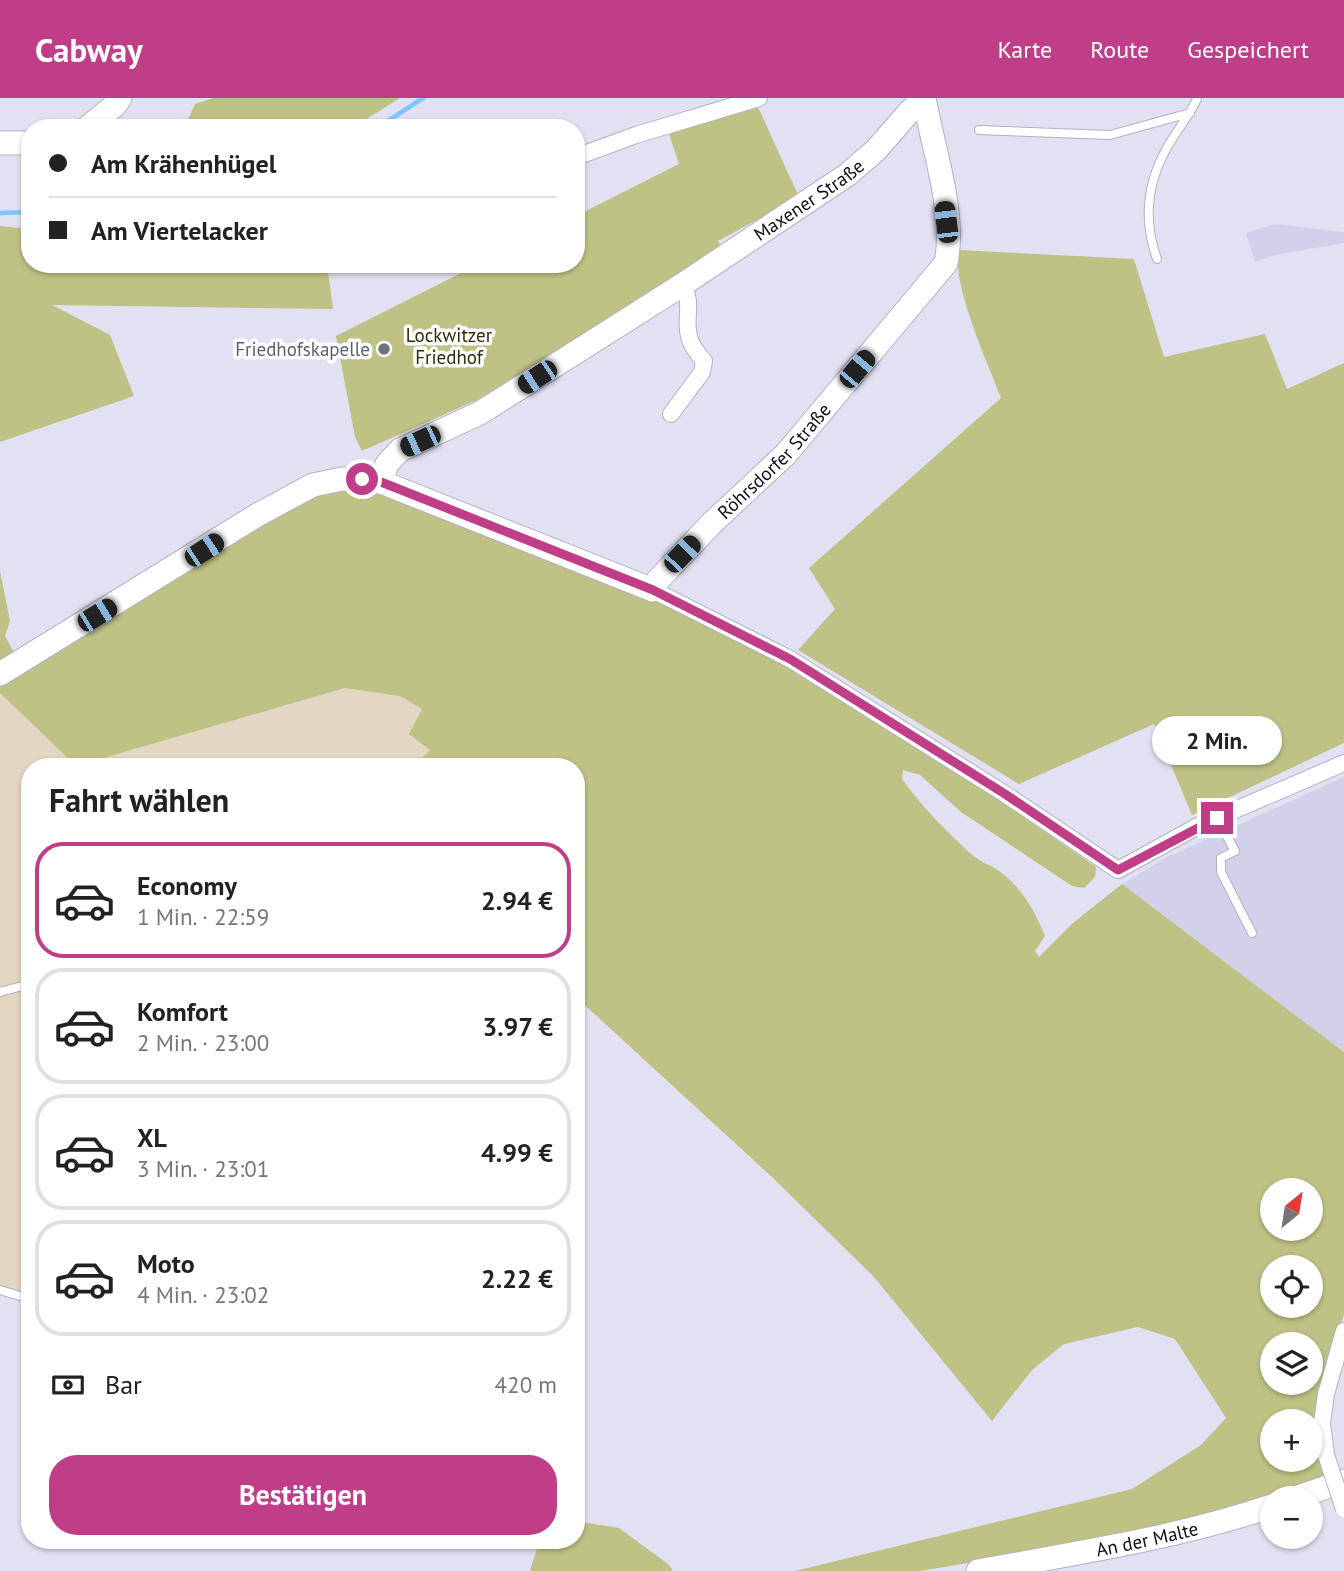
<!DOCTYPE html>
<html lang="de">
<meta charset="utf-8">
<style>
:root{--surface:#fff;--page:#f6f6f6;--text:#222;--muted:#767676;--line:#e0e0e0;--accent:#c03e87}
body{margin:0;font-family:"PT Sans",sans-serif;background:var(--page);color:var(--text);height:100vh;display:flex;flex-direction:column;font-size:26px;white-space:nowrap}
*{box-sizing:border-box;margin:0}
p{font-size:23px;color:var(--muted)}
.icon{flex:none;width:38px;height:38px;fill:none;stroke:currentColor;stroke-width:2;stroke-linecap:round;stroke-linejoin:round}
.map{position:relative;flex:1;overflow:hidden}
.panel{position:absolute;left:21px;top:660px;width:564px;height:791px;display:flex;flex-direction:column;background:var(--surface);border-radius:28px;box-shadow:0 2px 5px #0004}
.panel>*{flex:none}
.top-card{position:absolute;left:21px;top:21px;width:564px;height:154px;border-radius:28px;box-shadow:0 2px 5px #0004;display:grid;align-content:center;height:154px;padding:0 28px;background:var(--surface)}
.needle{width:46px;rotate:30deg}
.controls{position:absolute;left:1260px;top:1080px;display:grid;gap:14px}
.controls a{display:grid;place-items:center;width:63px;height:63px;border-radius:50%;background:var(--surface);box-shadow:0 2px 5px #0004;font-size:35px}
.end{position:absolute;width:32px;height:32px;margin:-16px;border:9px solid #c03e87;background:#fff;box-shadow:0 0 0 4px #fff}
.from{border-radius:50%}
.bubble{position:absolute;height:49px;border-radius:24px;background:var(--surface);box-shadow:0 2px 5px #0004;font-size:23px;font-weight:700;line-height:49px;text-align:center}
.car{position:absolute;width:21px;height:42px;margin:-21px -10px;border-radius:9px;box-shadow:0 0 5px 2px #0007;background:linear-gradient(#222 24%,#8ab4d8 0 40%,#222 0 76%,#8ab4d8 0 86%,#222 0)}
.top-card b{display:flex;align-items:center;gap:24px;height:66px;font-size:26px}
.top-card b+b{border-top:2px solid var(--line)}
.top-card i{width:18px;height:18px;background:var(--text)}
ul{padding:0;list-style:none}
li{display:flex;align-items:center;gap:21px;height:116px;margin:0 14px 10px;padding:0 14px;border:4px solid var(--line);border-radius:28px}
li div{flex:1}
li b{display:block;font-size:26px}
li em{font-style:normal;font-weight:700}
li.selected{border-color:var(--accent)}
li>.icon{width:63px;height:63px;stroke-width:1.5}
h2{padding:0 28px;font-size:32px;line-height:84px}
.pay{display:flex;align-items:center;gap:18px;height:77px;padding:0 28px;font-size:26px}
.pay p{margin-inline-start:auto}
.primary-button{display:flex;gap:14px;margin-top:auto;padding:14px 28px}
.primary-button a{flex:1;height:80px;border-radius:28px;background:var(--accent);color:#fff;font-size:28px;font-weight:700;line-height:80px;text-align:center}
header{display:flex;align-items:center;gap:42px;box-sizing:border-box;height:98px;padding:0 35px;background:var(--accent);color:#fff}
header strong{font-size:33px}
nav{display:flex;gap:38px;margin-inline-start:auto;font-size:24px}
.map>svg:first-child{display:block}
.built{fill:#d3d1ea}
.industrial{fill:#e3d7c3}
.green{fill:#bec284;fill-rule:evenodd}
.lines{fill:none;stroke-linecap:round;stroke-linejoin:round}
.stream{stroke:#80c6fe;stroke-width:4.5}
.lane-casing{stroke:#b2b0c2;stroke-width:10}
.street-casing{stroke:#b2b0c2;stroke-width:18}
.secondary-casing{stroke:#b2b0c2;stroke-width:25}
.lane{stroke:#fff;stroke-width:8}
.street{stroke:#fff;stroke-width:16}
.secondary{stroke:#fff;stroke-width:23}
.street-bridge-casing{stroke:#b2b0c2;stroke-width:18;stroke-linecap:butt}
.street-bridge{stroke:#fff;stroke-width:16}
.route{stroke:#c03e87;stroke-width:9}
.worship-dot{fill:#6b7280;stroke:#fff;stroke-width:2.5}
.labels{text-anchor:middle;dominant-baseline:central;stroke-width:7;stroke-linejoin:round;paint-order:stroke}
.street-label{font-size:19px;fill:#0d0c12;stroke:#fff}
.park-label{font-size:19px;fill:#2d2d09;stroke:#fff}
.worship-label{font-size:19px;fill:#5b616d;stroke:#fff;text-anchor:end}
</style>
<header>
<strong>Cabway</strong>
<nav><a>Karte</a><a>Route</a><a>Gespeichert</a></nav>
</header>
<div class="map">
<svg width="1344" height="1473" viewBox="0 0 1344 1473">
<rect width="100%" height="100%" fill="#e2e0f3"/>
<g class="built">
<path d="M1274 126 1344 134V145L1276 157 1255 164 1246 135Z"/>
<path d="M1344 679V954L1122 786 1167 759Z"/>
</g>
<path class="industrial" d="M345 590 400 598 422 611 431 652 414 668H30V1207L0 1197V595L76 668Z"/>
<g class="green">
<path d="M213 0H400L352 30H184L195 6Z"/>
<path d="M758 9 799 99 718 143 721 149 688 171 477 302 362 353 355 339 336 238 479 166H576V118L679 66 669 36Z"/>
<path d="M0 128 30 131V166H327L333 211 52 207 110 237 134 298 0 344Z"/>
<path d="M959 152 1134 161 1164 259 1265 236 1287 291 1344 265V645L1192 717 1154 626 1019 686 798 552 835 511 809 470 1001 300C989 268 950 183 959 152Z"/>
<path d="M374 391 644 498 722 532 787 568 999 702 1096 769 1095 779 1084 790 1072 788 961 714 920 677 903 672 902 681C922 709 946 733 971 756 981 765 994 768 1003 776 1024 793 1035 814 1045 838L1035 853 1039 859 1073 825 1122 786 1344 954V1216L1320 1299 1318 1358 1326 1382 1231 1411 1129 1437 1048 1452 919 1473H795L1132 1391 1201 1347 1226 1320 1175 1241 1138 1229 1064 1246 1032 1272 992 1323 874 1179 772 1079 576 899V668H414L430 652 409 636 422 611 400 598 345 590 76 668 0 595V584L211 456 321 393ZM1272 1092H1311V1130H1272ZM1272 1169H1311V1208H1272ZM1272 1246H1311V1284H1272ZM1272 1323H1311V1362H1272Z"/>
<path d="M0 473 10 523 5 538 15 556 0 567Z"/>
<path d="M576 1423 619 1430 668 1466 673 1473H530L539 1444 543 1442H576Z"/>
</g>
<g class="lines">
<g class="stream">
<path d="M377 30 423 0"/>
<path d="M0 115 30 114"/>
</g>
<g class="lane-casing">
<g id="lane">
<path d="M979 32 1110 37 1190 15"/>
<path d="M1157 161C1143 122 1147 84 1168 48 1177 32 1189 18 1197 1"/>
<path d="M1217 720 1235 753 1221 760V774L1252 835"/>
<path d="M0 894 30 886"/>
<path d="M0 1192 30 1201"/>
</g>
</g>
<g class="street-casing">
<g id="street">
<path d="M576 59 636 37 759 0"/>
<path d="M671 316 702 274 704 263C698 256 691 248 689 238 684 219 694 205 682 187"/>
<path d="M653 492 790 561 1005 696 1118 772 1198 728 1344 665"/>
<path d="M1326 1357 1322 1325 1326 1296 1344 1233"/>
</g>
</g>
<g class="secondary-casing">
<g id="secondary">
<path d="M87 30 115 7 120 0"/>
<path d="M0 45H30"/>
<path id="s1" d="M381 384 387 366 400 352 480 315 682 187 847 77 876 52 910 13 924 1"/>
<path id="s2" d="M0 576 259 416 313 387 342 381H362L381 384 653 492 658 482 712 425 786 356 946 165C956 115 933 50 924 0"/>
<path d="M1295 1400 1344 1383"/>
<path id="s3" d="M978 1473C1077 1455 1177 1440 1272 1408"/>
</g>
</g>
<use href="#lane" class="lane"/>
<use href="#street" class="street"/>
<use href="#secondary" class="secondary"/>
<g class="street-bridge-casing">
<path id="street-bridge" d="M1326 1357 1344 1411"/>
</g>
<use href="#street-bridge" class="street-bridge"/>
</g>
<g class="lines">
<path class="route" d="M362 381 381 384 653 492 790 561 1005 696 1118 772 1217 720"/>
</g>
<circle class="worship-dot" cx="384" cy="251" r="7"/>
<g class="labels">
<g class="street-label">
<text stroke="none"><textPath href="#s1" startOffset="518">Maxener Straße</textPath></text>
<text stroke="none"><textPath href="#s2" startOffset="905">Röhrsdorfer Straße</textPath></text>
<text stroke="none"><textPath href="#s3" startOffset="172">An der Malte</textPath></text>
</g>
<g class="park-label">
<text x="449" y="237">Lockwitzer<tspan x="449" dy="22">Friedhof</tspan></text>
</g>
<g class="worship-label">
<text x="370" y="251">Friedhofskapelle</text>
</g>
</g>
</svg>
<div class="controls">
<a><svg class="needle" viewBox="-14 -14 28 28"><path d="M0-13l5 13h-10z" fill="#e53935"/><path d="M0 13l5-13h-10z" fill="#767676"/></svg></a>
<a><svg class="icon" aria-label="locate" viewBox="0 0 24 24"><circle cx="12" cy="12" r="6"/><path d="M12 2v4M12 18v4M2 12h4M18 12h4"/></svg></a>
<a><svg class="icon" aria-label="layers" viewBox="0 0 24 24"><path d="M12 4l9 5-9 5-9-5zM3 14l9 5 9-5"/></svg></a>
<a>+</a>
<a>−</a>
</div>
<i class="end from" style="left:362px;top:381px"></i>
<i class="end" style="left:1217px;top:720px"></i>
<div class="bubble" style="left:1152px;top:618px;width:130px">2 Min.</div>
<i class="car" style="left:946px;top:124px;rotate:353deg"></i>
<i class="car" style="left:857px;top:271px;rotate:40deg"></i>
<i class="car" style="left:537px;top:279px;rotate:237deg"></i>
<i class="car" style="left:420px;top:343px;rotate:245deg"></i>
<i class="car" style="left:204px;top:452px;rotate:57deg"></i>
<i class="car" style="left:682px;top:456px;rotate:44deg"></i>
<i class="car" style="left:97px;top:517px;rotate:59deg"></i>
<div class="top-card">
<b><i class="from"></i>Am Krähenhügel</b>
<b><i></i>Am Viertelacker</b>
</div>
<section class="panel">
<h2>Fahrt wählen</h2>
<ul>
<li class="selected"><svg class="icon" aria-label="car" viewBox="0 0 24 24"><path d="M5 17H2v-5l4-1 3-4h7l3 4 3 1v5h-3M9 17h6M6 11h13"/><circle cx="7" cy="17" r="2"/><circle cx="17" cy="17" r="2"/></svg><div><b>Economy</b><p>1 Min. · 22:59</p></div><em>2.94 €</em></li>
<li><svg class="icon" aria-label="car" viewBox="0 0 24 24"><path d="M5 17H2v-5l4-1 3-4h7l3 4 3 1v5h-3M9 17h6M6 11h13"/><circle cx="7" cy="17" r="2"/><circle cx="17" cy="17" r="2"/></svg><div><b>Komfort</b><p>2 Min. · 23:00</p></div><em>3.97 €</em></li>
<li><svg class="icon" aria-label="car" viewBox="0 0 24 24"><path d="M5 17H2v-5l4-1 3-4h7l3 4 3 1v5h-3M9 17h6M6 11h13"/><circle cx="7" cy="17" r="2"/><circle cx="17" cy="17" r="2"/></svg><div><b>XL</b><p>3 Min. · 23:01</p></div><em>4.99 €</em></li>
<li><svg class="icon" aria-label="car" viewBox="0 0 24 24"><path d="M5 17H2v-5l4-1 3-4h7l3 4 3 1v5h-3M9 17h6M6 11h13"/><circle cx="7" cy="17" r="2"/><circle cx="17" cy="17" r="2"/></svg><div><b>Moto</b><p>4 Min. · 23:02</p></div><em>2.22 €</em></li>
</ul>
<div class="pay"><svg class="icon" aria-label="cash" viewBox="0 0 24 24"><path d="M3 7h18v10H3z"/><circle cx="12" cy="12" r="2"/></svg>Bar<p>420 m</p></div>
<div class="primary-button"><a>Bestätigen</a></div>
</section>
</div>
